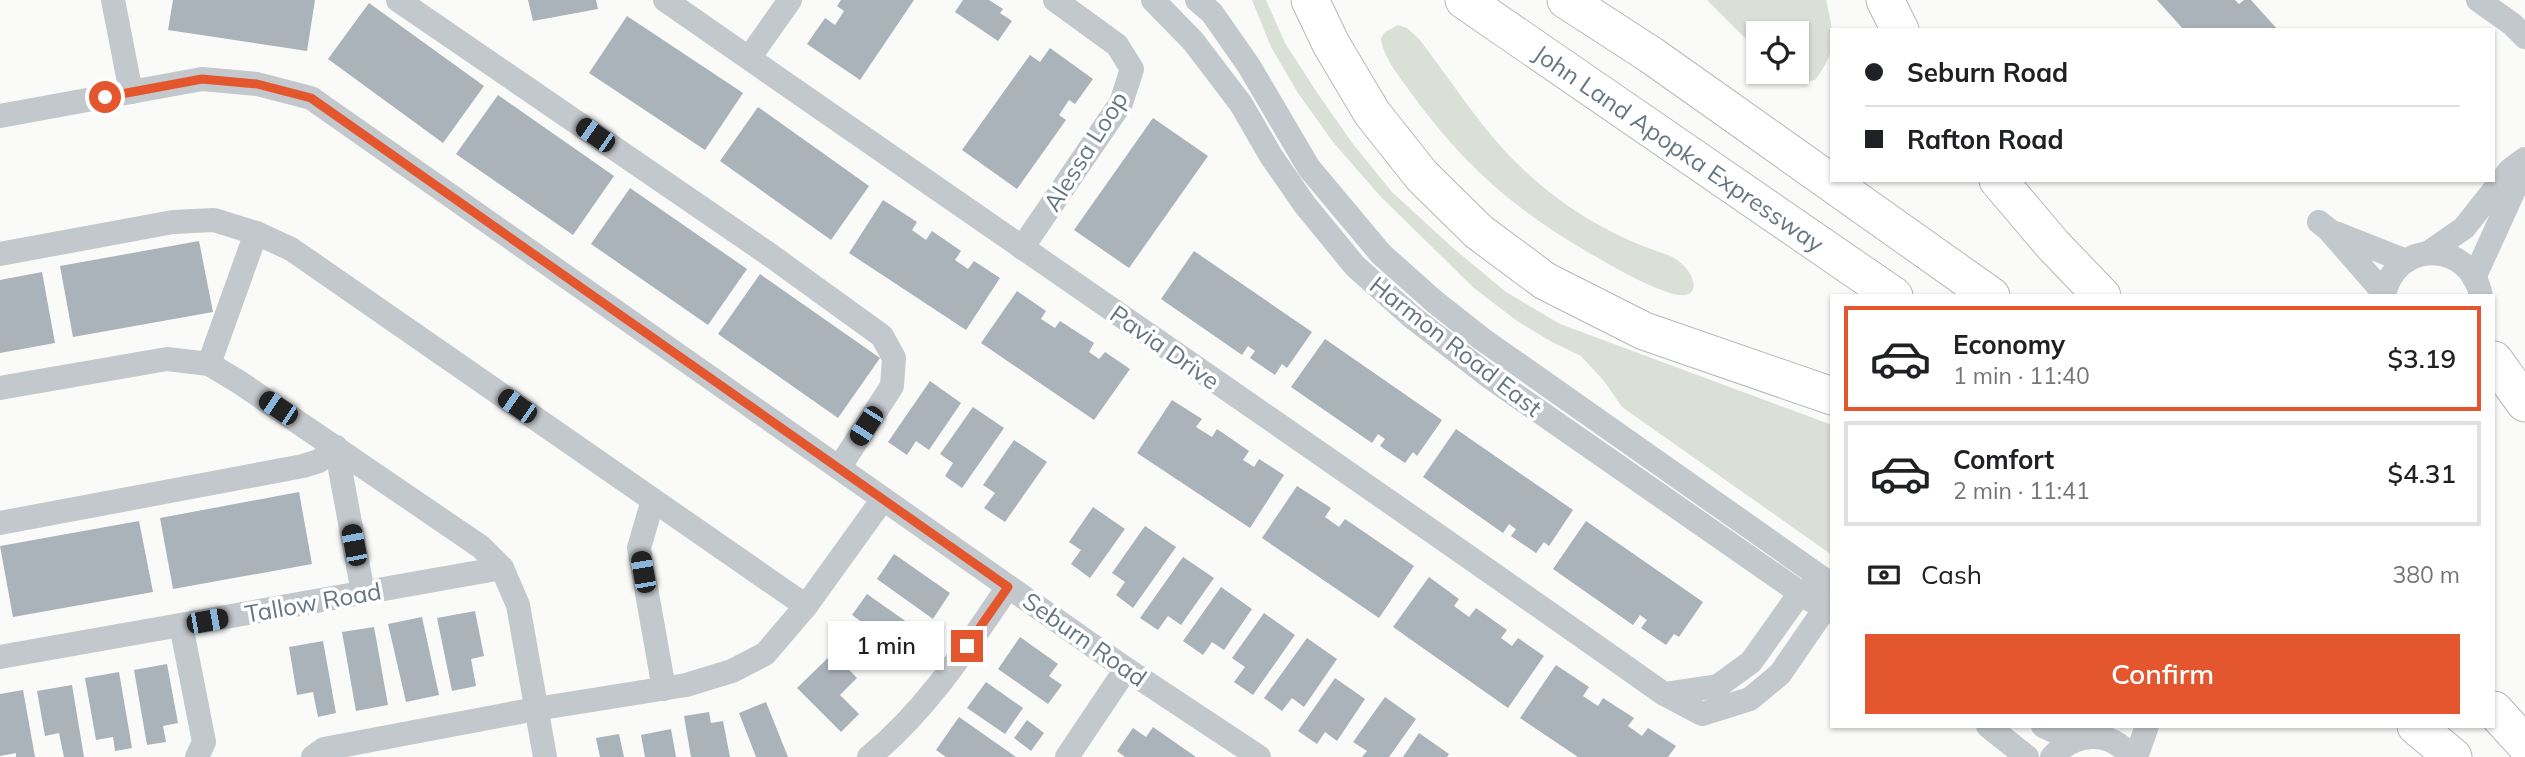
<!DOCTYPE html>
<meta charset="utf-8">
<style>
:root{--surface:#fff;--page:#f2f2f2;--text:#202124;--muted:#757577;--line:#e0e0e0;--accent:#e4572e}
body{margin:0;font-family:Mulish,sans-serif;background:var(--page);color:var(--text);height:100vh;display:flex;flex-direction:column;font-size:26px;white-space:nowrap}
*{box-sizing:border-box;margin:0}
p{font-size:23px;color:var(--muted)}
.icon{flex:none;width:38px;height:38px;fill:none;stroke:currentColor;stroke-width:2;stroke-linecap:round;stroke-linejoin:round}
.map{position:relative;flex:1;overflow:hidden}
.side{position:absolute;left:1830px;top:294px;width:665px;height:434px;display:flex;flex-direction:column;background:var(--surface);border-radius:0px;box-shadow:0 2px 5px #0004}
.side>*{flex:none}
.banner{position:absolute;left:1830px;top:28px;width:665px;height:154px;border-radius:0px;box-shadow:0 2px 5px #0004;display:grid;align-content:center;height:154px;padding:0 35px;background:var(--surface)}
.fabs{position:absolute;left:1746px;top:21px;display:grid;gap:14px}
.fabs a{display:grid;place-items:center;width:63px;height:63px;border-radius:0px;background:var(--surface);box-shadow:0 2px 5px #0004;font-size:35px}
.end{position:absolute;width:32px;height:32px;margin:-16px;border:9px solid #e4572e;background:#fff;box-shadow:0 0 0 4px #fff}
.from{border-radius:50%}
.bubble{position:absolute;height:49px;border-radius:0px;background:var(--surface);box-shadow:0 2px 5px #0004;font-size:23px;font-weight:600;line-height:49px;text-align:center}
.car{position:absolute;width:21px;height:42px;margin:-21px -10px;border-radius:9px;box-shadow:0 0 5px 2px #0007;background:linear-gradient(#222 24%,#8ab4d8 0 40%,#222 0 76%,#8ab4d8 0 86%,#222 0)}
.banner b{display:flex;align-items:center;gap:24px;height:66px;font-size:26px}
.banner b+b{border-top:2px solid var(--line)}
.banner i{width:18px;height:18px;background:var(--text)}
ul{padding:12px 0 0;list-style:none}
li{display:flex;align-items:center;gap:21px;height:105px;margin:0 14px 10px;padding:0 21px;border:4px solid var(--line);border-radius:0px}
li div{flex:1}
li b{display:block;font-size:26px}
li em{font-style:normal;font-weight:600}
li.current{border-color:var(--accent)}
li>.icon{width:63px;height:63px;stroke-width:1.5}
.pay{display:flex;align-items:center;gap:18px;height:77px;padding:0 35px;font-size:26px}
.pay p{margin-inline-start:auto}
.button{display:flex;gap:14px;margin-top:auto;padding:14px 35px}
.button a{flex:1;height:80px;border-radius:0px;background:var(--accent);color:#fff;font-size:28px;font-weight:600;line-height:80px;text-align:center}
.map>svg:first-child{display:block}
.green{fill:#dadfd7}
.building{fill:#aab3b9}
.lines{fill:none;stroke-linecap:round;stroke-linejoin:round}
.highway-casing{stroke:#b4b9bd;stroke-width:39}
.minor{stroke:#c3c8cc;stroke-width:24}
.highway{stroke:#fff;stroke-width:37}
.route{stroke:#e4572e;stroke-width:9}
.labels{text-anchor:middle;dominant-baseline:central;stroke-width:7;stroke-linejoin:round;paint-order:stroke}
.street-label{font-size:24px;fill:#657683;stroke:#fff}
</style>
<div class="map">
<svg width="2525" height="757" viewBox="0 0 2525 757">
<rect width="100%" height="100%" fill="#fafaf8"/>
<g class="green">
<path d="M1252 0H1266L1285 43 1318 94 1353 144 1392 192 1453 248 1506 292 1560 324 1832 425V555L1622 407 1604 381 1581 356 1552 342 1517 321 1474 288 1381 197 1333 142 1298 93 1271 47Z"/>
<path d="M1707 0H1826C1834 35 1838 50 1815 80L1797 83 1783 72H1797V33H1759V52Z"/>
<path d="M1398 25 1407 28 1419 39C1453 83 1484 133 1525 171 1564 208 1615 238 1665 254 1696 264 1709 307 1667 292 1638 282 1612 266 1586 251 1511 207 1463 164 1411 93 1400 77 1383 58 1381 38L1385 32Z"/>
</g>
<g class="building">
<path d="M173 0H315L307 51 168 30Z"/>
<path d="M528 0H596L598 9 533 21Z"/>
<path d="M841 0H914L860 80 807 44 825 18 835 25 844 11 837 6Z"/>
<path d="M963 0H989L1003 9 1000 13 1012 21 998 41 955 12Z"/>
<path d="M2157 0H2235L2239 4 2244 0H2251L2278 30H2184Z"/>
<path d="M369 3 484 86 443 143 328 59Z"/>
<path d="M627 16 743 93 705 150 589 73Z"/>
<path d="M1050 48 1093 79 1075 104 1069 100 1059 115 1066 120 1017 189 962 150 1030 55 1040 62Z"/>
<path d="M498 95 614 176 573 235 456 154Z"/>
<path d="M758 107 869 186 831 240 720 161Z"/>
<path d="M1153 118 1208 156 1129 268 1074 230Z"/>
<path d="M630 188 747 269 708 325 591 244Z"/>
<path d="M883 200 917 222 912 230 926 240 932 231 961 251 955 260 968 269 974 261 1000 278 966 330 849 253Z"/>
<path d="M199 241 213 312 73 337 60 266Z"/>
<path d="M1194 251 1312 332 1287 368 1282 364 1275 375 1250 358 1255 351 1248 346 1242 355 1161 299Z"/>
<path d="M42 272 55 343 0 353V280Z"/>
<path d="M760 274 880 358 838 418 718 334Z"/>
<path d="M1017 291 1046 311 1041 319 1055 328 1060 321 1094 343 1089 352 1099 359 1105 352 1130 369 1094 420 981 343Z"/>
<path d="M1325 339 1442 420 1417 456 1413 452 1405 463 1380 446 1385 439 1378 434 1372 443 1291 387Z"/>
<path d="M930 381 961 403 929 450 916 441 907 455 888 442Z"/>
<path d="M1172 400 1202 419 1196 427 1212 437 1217 429 1249 451 1243 460 1254 467 1259 459 1284 475 1250 528 1137 453Z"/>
<path d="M973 407 1004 428 962 488 945 476 953 463 940 454Z"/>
<path d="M1456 429 1573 510 1549 546 1544 542 1536 553 1511 536 1516 529 1509 524 1503 533 1423 477Z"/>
<path d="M1014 440 1047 462 1005 522 984 508 995 493 983 485Z"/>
<path d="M1297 486 1331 508 1325 517 1339 527 1345 519 1414 566 1379 618 1262 538Z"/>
<path d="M299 492 312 564 173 589 160 518Z"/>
<path d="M1093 507 1125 529 1090 578 1071 564 1081 550 1069 542Z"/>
<path d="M139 521 153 592 13 617 0 546Z"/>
<path d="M1586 521 1703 602 1679 637 1674 634 1666 645 1641 628 1647 620 1640 615 1633 625 1553 569Z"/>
<path d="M1145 526 1176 547 1133 608 1116 595 1125 582 1112 573Z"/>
<path d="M894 554 950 593 933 619 877 579Z"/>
<path d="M1183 557 1214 578 1181 625 1168 616 1158 630 1140 618Z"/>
<path d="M1429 577 1459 599 1454 606 1469 617 1476 608 1507 630 1501 638 1512 646 1518 638 1544 656 1508 708 1393 627Z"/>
<path d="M1221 587 1252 609 1224 650 1212 642 1203 655 1183 641Z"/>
<path d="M867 594 921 632 898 664 858 636 866 625 852 615Z"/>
<path d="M475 611 484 656 471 659 476 686 452 691 437 618Z"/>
<path d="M1264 613 1295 635 1253 695 1234 682 1245 667 1232 658Z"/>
<path d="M422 617 439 695 406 702 388 624Z"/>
<path d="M374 627 388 705 356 711 342 632Z"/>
<path d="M1020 637 1058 664 1049 676 1062 685 1048 704 998 669Z"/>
<path d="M1307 638 1337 659 1304 707 1292 698 1282 711 1264 698Z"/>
<path d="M323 641 336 713 318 717 313 692 297 695 289 647Z"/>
<path d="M833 653 857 678 840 695 859 714 841 732 797 688Z"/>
<path d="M167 664 178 723 163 726 166 742 147 745 134 670Z"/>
<path d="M1556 665 1589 687 1583 696 1598 706 1603 698 1634 718 1628 726 1642 736 1648 728 1676 746 1668 757H1578L1520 718Z"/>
<path d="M119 672 132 748 115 751 113 737 96 740 85 678Z"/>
<path d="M1335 678 1365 699 1337 741 1325 732 1317 744 1298 731Z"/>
<path d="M986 682 1023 708 1005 734 967 708Z"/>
<path d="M72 685 84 757H64L59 733 45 736 37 691Z"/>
<path d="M23 690 35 757H16V753L0 756V694Z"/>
<path d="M1385 697 1416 719 1389 757H1362L1367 751 1353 742Z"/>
<path d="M766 702 788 757H756L739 713Z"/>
<path d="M709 712 711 723 723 721 730 757H691L684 716Z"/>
<path d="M959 717 1016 757H946L936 750Z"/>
<path d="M1027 720 1044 733 1031 751 1014 738Z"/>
<path d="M1153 727 1196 757H1125L1117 751 1133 728 1146 737Z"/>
<path d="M671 729 676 757H645L641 735Z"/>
<path d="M1419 733 1449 754 1447 757H1403Z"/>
<path d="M619 734 624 757H600L596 738Z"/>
</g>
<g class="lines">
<g class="highway-casing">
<g id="highway">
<path d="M1310 0 1331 44 1372 113 1422 176 1479 232 1545 281 1644 331 1832 396"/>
<path id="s1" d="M1464 0 1894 296"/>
<path d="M1566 0 1651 55 1991 296"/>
<path d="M1885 0 1900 30"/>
<path d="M1998 180 2053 245 2102 296"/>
<path d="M2494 360 2525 403"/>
<path d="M2494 710 2525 744"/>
<path d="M2416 726 2453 757"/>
</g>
</g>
<g class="minor">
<path d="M113 0 131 92"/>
<path d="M398 0 770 255 882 336 894 358 892 386 839 468"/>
<path d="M665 0C998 232 1333 460 1664 694L1702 714 1750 699 1780 674 1824 610 1828 582 1800 593 1751 662 1718 686 1664 694"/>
<path d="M1153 0 1193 41 1241 104 1271 156 1305 205 1355 266 1412 317 1491 378 1812 601"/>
<path d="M1197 0 1212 13 1249 66 1309 168 1381 254 1435 302 1482 339 1832 585"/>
<path d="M2478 0 2512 24 2525 37"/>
<path d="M749 58 790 0"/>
<path d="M0 116 202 79 257 84 311 98 1126 669 1259 757"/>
<path d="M2319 222 2329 230 2384 293"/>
<path d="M2335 233 2406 261"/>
<path d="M1022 248 1121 103 1132 69 1117 45 1055 0"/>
<path d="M2428 253 2464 228 2510 170 2525 159"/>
<path d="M0 254 173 222 214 220 256 233 291 249 806 606"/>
<path d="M2474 278 2525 166"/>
<path d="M2384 296C2394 239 2470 239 2481 296"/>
<path d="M209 364 256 233"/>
<path d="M0 388 167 359 209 364 239 382 481 547 502 568 518 605 545 757"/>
<path d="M653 500 639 548 664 689"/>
<path d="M0 523 303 466 319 461 336 447 363 593"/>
<path d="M181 625 204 742 197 757"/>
<path d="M0 657 502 568"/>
<path d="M1988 726 2027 757"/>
<path d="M2043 726 2074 740"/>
<path d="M313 757 324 749 536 709 686 685 732 671 765 654 806 606 883 499"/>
<path d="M869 757C927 710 967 647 1008 587"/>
<path d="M1067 757 1126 669"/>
<path d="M2052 757C2074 733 2109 728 2131 757"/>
<path d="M2136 757 2147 726"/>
</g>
<use href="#highway" class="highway"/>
</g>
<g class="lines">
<path class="route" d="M105 97 202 79 257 84 311 98 1008 587 967 646"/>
</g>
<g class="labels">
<g class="street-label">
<text stroke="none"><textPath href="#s1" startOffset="261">John Land Apopka Expressway</textPath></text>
<text transform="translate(1085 151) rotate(-58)">Alessa Loop</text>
<text transform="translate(1456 346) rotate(38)">Harmon Road East</text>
<text transform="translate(1165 347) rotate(35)">Pavia Drive</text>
<text transform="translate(313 602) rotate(-10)">Tallow Road</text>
<text transform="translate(1085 639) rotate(35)">Seburn Road</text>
</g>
</g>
</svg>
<div class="fabs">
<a><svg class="icon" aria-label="locate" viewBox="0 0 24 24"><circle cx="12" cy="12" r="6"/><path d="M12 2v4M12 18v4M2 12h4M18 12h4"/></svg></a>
</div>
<i class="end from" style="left:105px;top:97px"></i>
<i class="end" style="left:967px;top:646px"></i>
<div class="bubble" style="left:828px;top:621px;width:116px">1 min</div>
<i class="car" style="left:595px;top:135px;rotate:305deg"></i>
<i class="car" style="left:517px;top:406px;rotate:305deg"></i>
<i class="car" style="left:278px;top:408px;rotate:304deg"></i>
<i class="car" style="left:866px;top:426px;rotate:213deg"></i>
<i class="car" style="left:354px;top:545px;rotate:349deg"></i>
<i class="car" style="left:643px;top:572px;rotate:350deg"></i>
<i class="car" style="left:207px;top:621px;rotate:80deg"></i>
<div class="banner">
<b><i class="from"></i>Seburn Road</b>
<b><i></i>Rafton Road</b>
</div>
<section class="side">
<ul>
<li class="current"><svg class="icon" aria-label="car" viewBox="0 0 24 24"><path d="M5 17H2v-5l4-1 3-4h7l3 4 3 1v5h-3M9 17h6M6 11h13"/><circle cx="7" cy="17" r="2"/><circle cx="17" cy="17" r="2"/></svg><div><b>Economy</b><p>1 min · 11:40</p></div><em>$3.19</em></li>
<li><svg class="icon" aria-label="car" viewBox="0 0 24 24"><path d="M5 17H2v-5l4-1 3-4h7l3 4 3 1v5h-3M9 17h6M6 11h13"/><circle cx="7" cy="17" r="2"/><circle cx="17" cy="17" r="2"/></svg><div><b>Comfort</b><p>2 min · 11:41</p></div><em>$4.31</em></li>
</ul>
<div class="pay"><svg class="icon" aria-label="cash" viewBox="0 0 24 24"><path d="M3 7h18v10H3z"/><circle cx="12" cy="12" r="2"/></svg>Cash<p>380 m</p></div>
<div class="button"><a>Confirm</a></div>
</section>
</div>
